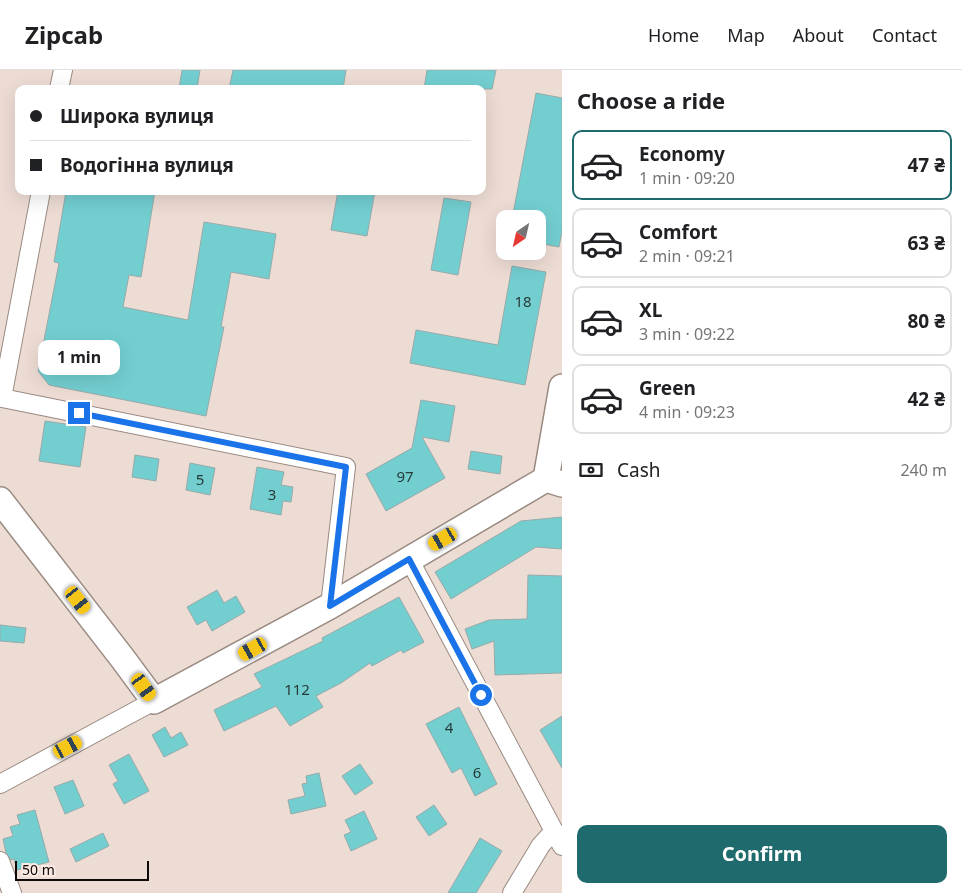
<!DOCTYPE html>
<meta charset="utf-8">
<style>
:root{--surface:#fff;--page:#f2f2f2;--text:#202124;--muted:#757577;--line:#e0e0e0;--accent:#1e6a6c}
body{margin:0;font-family:"Noto Sans",sans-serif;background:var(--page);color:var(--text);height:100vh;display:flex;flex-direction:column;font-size:19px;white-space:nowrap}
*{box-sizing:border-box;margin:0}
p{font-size:16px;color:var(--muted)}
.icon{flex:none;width:28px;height:28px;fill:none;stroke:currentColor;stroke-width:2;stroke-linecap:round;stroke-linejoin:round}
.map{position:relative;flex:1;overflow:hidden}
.details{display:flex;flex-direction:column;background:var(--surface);width:400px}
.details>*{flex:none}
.banner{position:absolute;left:15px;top:15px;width:471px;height:110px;border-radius:10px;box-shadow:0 5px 20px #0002;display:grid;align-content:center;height:110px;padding:0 15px;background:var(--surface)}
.needle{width:32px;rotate:214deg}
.buttons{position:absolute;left:496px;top:140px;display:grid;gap:10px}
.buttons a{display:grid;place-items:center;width:50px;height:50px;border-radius:10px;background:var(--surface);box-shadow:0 5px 20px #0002;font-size:25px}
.scale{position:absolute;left:15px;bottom:12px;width:134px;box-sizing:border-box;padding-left:5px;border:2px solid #0f0a07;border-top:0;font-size:14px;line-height:18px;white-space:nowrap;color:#0f0a07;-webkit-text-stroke:4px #faeae1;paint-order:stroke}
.end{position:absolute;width:22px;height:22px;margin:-11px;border:6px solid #1a73e8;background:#fff;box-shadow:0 0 0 2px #fff}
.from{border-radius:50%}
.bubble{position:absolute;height:35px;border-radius:10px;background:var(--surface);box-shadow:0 5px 20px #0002;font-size:16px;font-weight:700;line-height:35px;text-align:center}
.car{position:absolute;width:15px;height:30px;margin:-15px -8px;border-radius:6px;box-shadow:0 0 4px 1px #0007;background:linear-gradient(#f5c518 24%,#345 0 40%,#f5c518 0 76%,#345 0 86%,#f5c518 0)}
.banner b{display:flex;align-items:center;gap:18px;height:48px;font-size:19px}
.banner b+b{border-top:1px solid var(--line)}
.banner i{width:12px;height:12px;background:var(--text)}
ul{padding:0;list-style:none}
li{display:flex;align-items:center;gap:15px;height:70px;margin:0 10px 8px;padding:0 5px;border:2px solid var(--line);border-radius:10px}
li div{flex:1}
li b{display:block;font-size:19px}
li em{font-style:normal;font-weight:700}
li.active{border-color:var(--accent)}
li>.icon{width:45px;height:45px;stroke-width:1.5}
h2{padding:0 15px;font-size:22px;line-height:60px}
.pay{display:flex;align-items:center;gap:12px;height:55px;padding:0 15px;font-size:19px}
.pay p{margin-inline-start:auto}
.primary-button{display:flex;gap:10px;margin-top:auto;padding:10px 15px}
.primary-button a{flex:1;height:58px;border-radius:10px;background:var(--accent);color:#fff;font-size:20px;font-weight:700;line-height:58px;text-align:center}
header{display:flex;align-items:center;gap:30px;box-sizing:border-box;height:70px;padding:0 25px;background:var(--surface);border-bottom:1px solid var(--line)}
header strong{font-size:24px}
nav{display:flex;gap:28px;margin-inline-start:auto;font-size:18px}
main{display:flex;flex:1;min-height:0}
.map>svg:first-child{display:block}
.building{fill:#73ced0;stroke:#97aaaa}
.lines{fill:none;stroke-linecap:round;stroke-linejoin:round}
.street-casing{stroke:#998a82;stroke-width:20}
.secondary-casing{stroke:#998a82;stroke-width:28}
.street{stroke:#fff;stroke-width:18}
.secondary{stroke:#fff;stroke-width:25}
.route{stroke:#1a73e8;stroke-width:6}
.labels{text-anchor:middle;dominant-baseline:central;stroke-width:4;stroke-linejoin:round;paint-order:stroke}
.number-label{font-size:15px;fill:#283b39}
</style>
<header>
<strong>Zipcab</strong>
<nav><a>Home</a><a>Map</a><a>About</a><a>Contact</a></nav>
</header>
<main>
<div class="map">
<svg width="562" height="823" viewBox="0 0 562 823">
<rect width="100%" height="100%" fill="#eddcd4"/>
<g class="building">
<path d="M182 0H200L197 19H179Z"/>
<path d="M233 0H346L343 19H229Z"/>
<path d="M427 0H496L492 19H424Z"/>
<path d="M536 23 562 28V162L559 177 538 173V149H512Z"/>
<path d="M66 121H155L141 207 129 205 123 237 188 250 204 152 276 164 269 209 231 202 221 257H224L206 346 49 315 38 301 59 193 54 192Z"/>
<path d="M338 121H375L367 166 331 160Z"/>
<path d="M444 128 471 132 458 205 431 200Z"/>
<path d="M512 196 546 202 525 315 410 293 416 260 498 275Z"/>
<path d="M421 330 455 336 449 372 422 367 445 408 386 441 366 404 412 378Z"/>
<path d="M45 351 86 357 80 397 39 391Z"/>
<path d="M471 381 502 386 500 404 468 399Z"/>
<path d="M135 385 159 389 156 411 132 407Z"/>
<path d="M190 393 215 398 210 425 186 420Z"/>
<path d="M257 397 284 402 281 415 293 417 291 432 283 431 281 445 250 439Z"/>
<path d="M562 447V479L536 477 451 529 435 502 521 451Z"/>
<path d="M528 505 562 506V603L495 605 494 571 472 579 465 559 489 550 527 549Z"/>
<path d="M217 520 224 533 236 526 245 542 212 561 206 550 197 555 187 537Z"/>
<path d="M399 527 424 572 403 583 401 580 372 596 370 593 341 613 316 626 323 637 290 656 276 636 224 661 214 640 262 617 254 604 323 571 322 568Z"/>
<path d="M0 555 26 558 24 573 0 571Z"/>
<path d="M459 637 497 714 475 726 461 698 452 703 426 654Z"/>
<path d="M562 646V698L540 660Z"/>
<path d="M165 657 171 668 181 662 188 675 164 687 152 665Z"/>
<path d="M129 684 149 721 124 734 113 714 118 711 109 695Z"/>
<path d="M360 694 373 713 355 725 342 706Z"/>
<path d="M319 703 326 736 291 744 288 730 305 726 302 714 307 713 306 706Z"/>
<path d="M73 710 84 736 65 744 54 717Z"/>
<path d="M434 735 447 754 429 766 416 747Z"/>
<path d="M35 740 49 792 17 800 14 789 11 790 6 783 3 769 13 766 10 757 20 754 17 745Z"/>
<path d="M364 741 377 769 351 781 344 765 351 762 345 750Z"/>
<path d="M103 763 109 776 76 792 70 779Z"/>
<path d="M480 768 502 781 476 823H448Z"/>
</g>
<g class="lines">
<g class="street-casing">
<g id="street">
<path d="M59 19 63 0"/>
<path d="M41 121 2 328 346 397 330 536"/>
<path d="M409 489 562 776"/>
<path d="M0 714 154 631"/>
<path d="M0 791 12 823"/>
<path d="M512 823 541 775 554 761"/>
</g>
</g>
<g class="secondary-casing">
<g id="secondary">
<path d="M546 409 562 317"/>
<path d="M0 430 123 589 154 631 330 536 546 409 562 414"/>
</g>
</g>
<use href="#street" class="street"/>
<use href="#secondary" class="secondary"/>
</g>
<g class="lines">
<path class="route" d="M79 343 346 397 330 536 409 489 481 625"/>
</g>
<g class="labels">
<g class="number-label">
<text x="523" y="231">18</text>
<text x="405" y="406">97</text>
<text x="200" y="409">5</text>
<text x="272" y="424">3</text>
<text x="297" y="619">112</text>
<text x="449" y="657">4</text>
<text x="477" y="702">6</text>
</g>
</g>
</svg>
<div class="buttons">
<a><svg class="needle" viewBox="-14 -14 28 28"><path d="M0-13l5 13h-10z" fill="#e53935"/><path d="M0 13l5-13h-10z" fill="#757577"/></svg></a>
</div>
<div class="scale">50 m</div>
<i class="end from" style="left:481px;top:625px"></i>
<i class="end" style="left:79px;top:343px"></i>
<div class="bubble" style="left:38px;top:270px;width:82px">1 min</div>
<i class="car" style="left:443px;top:469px;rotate:240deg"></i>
<i class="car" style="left:78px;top:530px;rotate:142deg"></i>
<i class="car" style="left:253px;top:579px;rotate:241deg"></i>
<i class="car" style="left:144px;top:617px;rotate:144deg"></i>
<i class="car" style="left:68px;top:677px;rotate:62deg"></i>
<div class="banner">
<b><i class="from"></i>Широка вулиця</b>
<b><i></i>Водогінна вулиця</b>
</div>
</div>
<section class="details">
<h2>Choose a ride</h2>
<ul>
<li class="active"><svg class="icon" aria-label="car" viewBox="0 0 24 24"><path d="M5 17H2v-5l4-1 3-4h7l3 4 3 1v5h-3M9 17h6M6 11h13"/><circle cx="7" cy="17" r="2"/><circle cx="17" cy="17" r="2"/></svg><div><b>Economy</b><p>1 min · 09:20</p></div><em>47 ₴</em></li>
<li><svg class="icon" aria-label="car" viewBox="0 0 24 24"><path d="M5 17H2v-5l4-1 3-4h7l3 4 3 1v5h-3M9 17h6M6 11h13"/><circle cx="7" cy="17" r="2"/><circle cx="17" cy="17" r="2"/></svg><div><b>Comfort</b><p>2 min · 09:21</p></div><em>63 ₴</em></li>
<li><svg class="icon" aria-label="car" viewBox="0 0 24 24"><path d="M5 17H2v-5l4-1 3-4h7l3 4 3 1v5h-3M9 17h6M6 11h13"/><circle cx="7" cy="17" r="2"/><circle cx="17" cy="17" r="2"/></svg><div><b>XL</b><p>3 min · 09:22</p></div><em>80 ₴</em></li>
<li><svg class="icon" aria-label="car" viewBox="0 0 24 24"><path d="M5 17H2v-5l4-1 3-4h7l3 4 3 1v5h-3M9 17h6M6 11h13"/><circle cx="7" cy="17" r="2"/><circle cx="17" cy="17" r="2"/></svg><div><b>Green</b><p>4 min · 09:23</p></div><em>42 ₴</em></li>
</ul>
<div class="pay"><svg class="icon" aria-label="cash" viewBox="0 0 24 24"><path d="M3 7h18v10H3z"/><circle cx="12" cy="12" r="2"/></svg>Cash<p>240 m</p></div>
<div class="primary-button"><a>Confirm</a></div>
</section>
</main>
